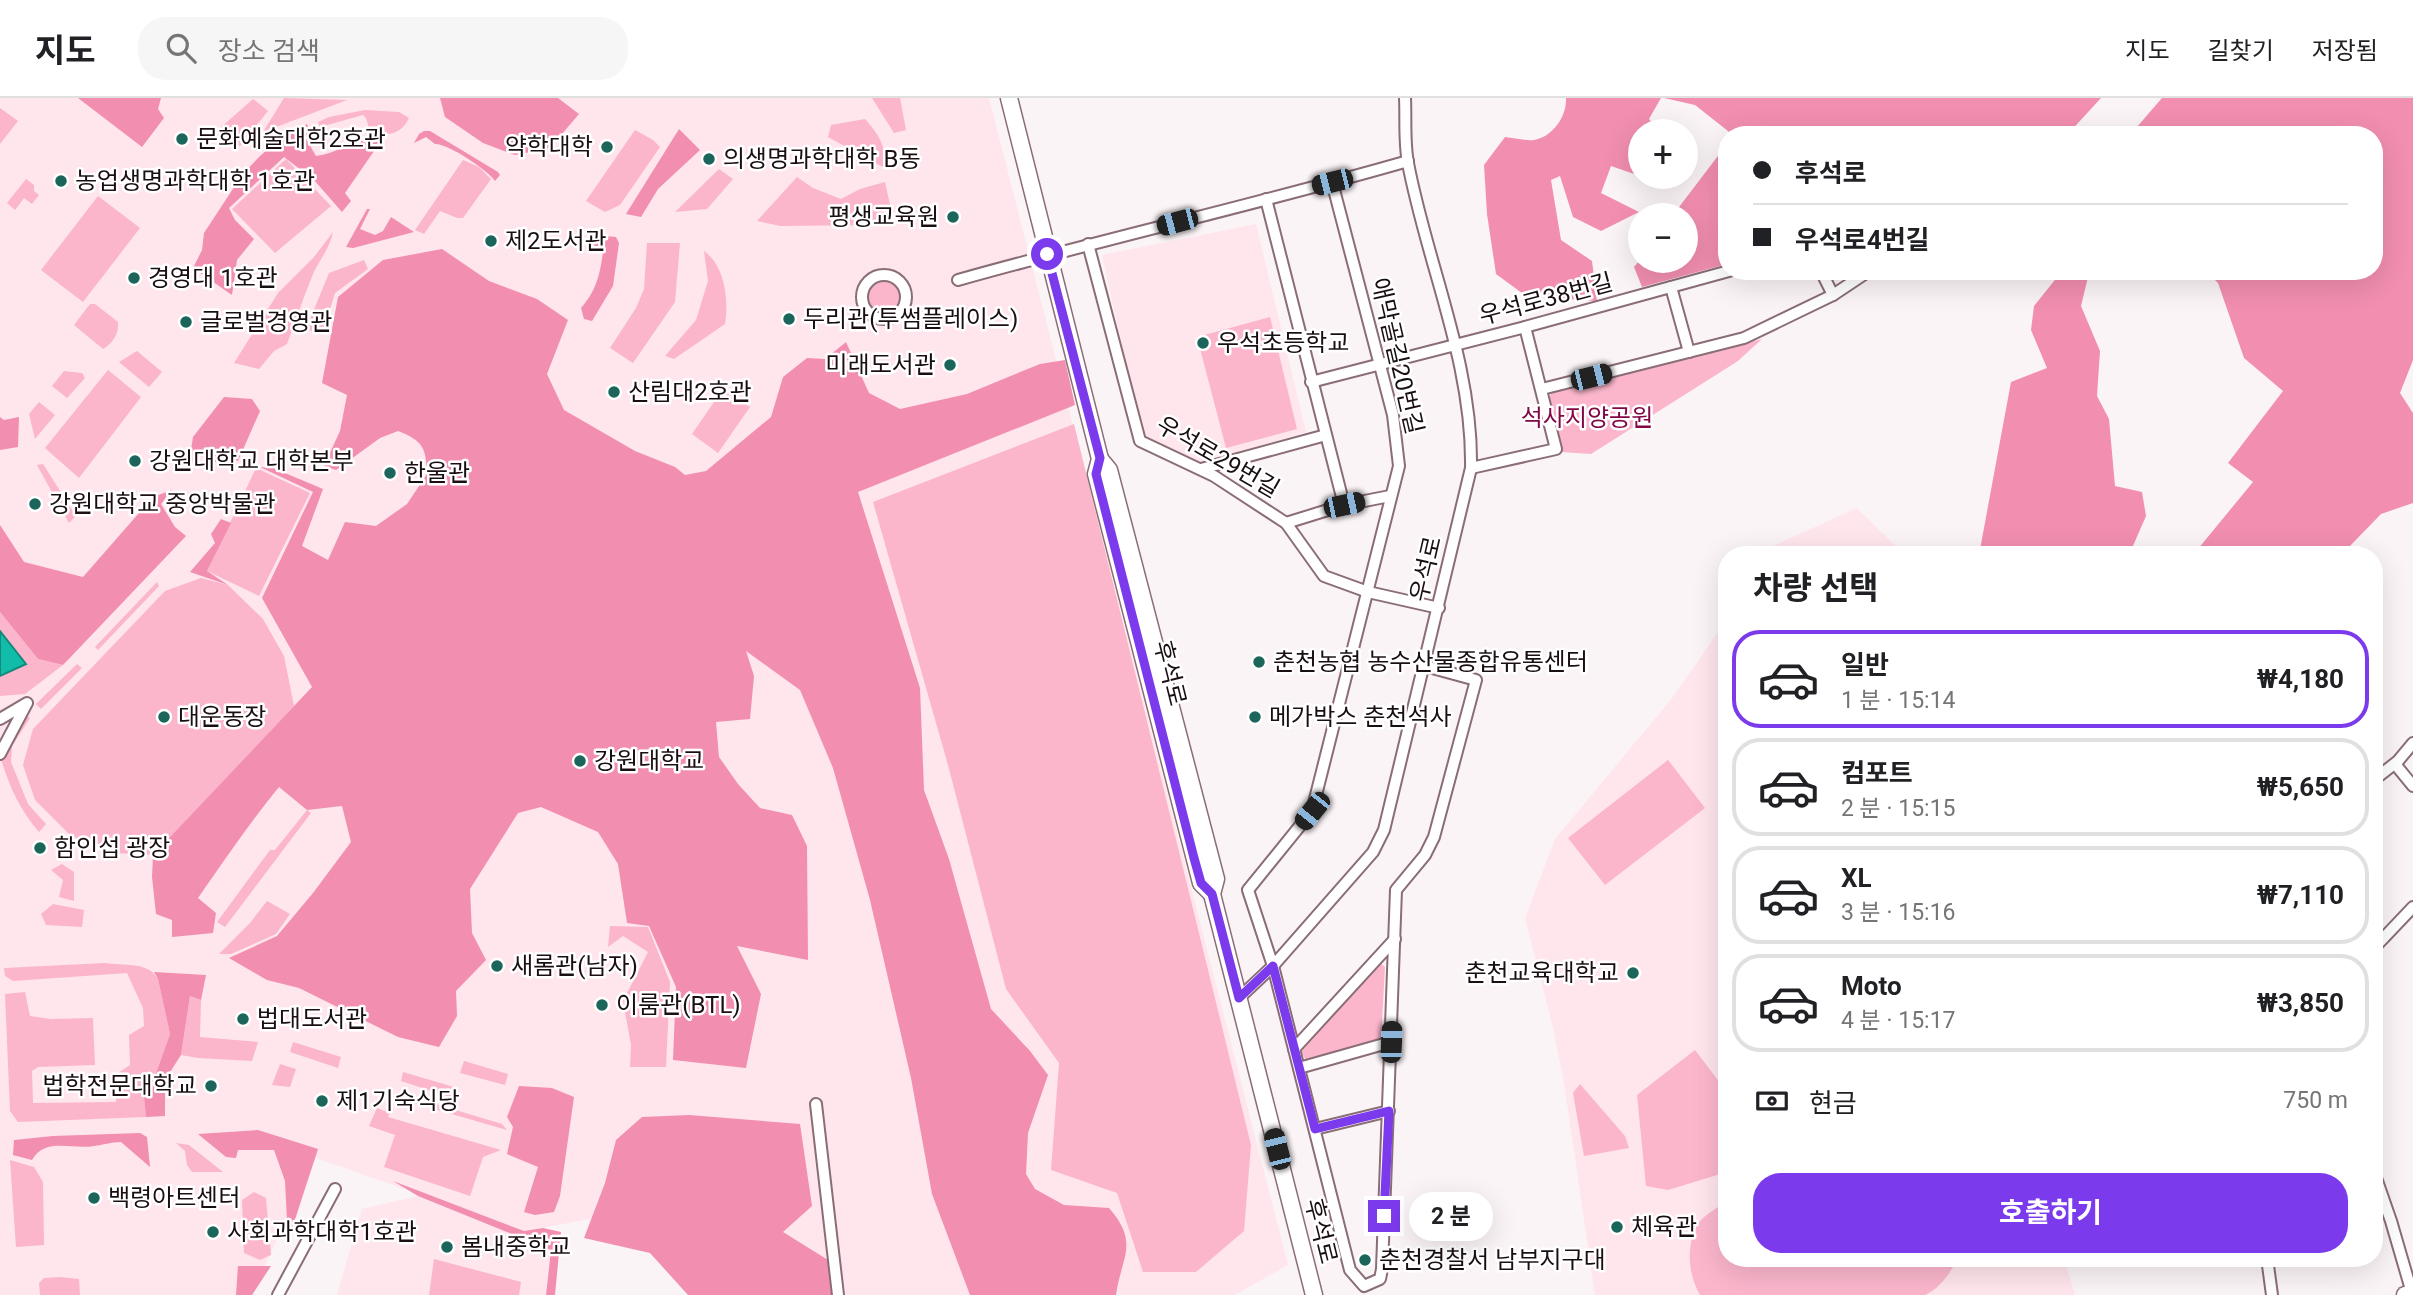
<!DOCTYPE html>
<html lang="ko">
<meta charset="utf-8">
<style>
:root{--surface:#fff;--page:#f6f6f6;--text:#202124;--muted:#757577;--line:#e0e0e0;--accent:#7c3aed}
body{margin:0;font-family:Roboto,"Noto Sans KR",sans-serif;background:var(--page);color:var(--text);height:100vh;display:flex;flex-direction:column;font-size:26px;white-space:nowrap}
*{box-sizing:border-box;margin:0}
p{font-size:23px;color:var(--muted)}
.icon{flex:none;width:38px;height:38px;fill:none;stroke:currentColor;stroke-width:2;stroke-linecap:round;stroke-linejoin:round}
.map{position:relative;flex:1;overflow:hidden}
.details{position:absolute;left:1718px;top:448px;width:665px;height:721px;display:flex;flex-direction:column;background:var(--surface);border-radius:28px;box-shadow:0 7px 28px #0002}
.details>*{flex:none}
.guide{position:absolute;left:1718px;top:28px;width:665px;height:154px;border-radius:28px;box-shadow:0 7px 28px #0002;display:grid;align-content:center;height:154px;padding:0 35px;background:var(--surface)}
.fabs{position:absolute;left:1628px;top:21px;display:grid;gap:14px}
.fabs a{display:grid;place-items:center;width:70px;height:70px;border-radius:50%;background:var(--surface);box-shadow:0 7px 28px #0002;font-size:35px}
.end{position:absolute;width:32px;height:32px;margin:-16px;border:9px solid #7c3aed;background:#fff;box-shadow:0 0 0 4px #fff}
.from{border-radius:50%}
.bubble{position:absolute;height:49px;border-radius:24px;background:var(--surface);box-shadow:0 7px 28px #0002;font-size:23px;font-weight:700;line-height:49px;text-align:center}
.car{position:absolute;width:21px;height:42px;margin:-21px -10px;border-radius:9px;box-shadow:0 0 5px 2px #0007;background:linear-gradient(#222 24%,#8ab4d8 0 40%,#222 0 76%,#8ab4d8 0 86%,#222 0)}
.guide b{display:flex;align-items:center;gap:24px;height:66px;font-size:26px}
.guide b+b{border-top:2px solid var(--line)}
.guide i{width:18px;height:18px;background:var(--text)}
ul{padding:0;list-style:none}
li{display:flex;align-items:center;gap:21px;height:98px;margin:0 14px 10px;padding:0 21px;border:4px solid var(--line);border-radius:28px}
li div{flex:1}
li b{display:block;font-size:26px}
li em{font-style:normal;font-weight:700}
li.active{border-color:var(--accent)}
li>.icon{width:63px;height:63px;stroke-width:1.5}
h2{padding:0 35px;font-size:32px;line-height:84px}
.pay{display:flex;align-items:center;gap:18px;height:77px;padding:0 35px;font-size:26px}
.pay p{margin-inline-start:auto}
.action{display:flex;gap:14px;margin-top:auto;padding:14px 35px}
.action a{flex:1;height:80px;border-radius:28px;background:var(--accent);color:#fff;font-size:28px;font-weight:700;line-height:80px;text-align:center}
header{display:flex;align-items:center;gap:42px;box-sizing:border-box;height:98px;padding:0 35px;background:var(--surface);border-bottom:2px solid var(--line)}
header strong{font-size:33px}
nav{display:flex;gap:38px;margin-inline-start:auto;font-size:24px}
.search{width:490px;height:63px;background:var(--page);display:flex;align-items:center;gap:18px;box-sizing:border-box;padding:0 24px;border-radius:28px;color:var(--muted);font-size:26px}
.map>svg:first-child{display:block}
.built{fill:#ffe5ec}
.green{fill:#fbb6cc}
.forest{fill:#f28eb0}
.water{fill:#11bca9;stroke:#13887b;stroke-width:2}
.lines{fill:none;stroke-linecap:round;stroke-linejoin:round}
.street-casing{stroke:#8a6d75;stroke-width:14}
.secondary-casing{stroke:#8a6d75;stroke-width:19}
.street{stroke:#fff;stroke-width:10}
.secondary{stroke:#fff;stroke-width:16}
.route{stroke:#7c3aed;stroke-width:9}
.poi-dot{fill:#1b655b;stroke:#fff;stroke-width:2.5}
.labels{text-anchor:middle;dominant-baseline:central;stroke-width:5;stroke-linejoin:round;paint-order:stroke}
.poi-label{font-size:24px;fill:#190e11;stroke:#fff;text-anchor:start}
.street-label{font-size:24px;fill:#190e11;stroke:#fff}
.park-label{font-size:24px;fill:#810745;stroke:#fff}
</style>
<header>
<strong>지도</strong>
<div class="search"><svg class="icon" aria-label="search" viewBox="0 0 24 24"><circle cx="10" cy="10" r="6"/><path d="M15 15l6 6"/></svg>장소 검색</div>
<nav><a>지도</a><a>길찾기</a><a>저장됨</a></nav>
</header>
<div class="map">
<svg width="2413" height="1197" viewBox="0 0 2413 1197">
<rect width="100%" height="100%" fill="#fbf4f6"/>
<g class="built">
<path d="M0 0H989L1288 1167 1235 1197H1120L1108 1183 1097 1197H799L596 1120 524 1133 316 1060 300 1084 288 1119 251 1197H0Z"/>
<path d="M1256 126 1306 334 1198 366 1143 342 1102 157Z"/>
<path d="M1857 410 1905 457H1768L1773 448Z"/>
<path d="M1727 521V1160H2064L2075 1197H1595L1564 985 1553 930 1525 820 1555 741 1673 599Z"/>
<path d="M418 1098 552 1152 546 1197H337L362 1111Z"/>
</g>
<g class="green">
<path d="M284 0 347 2 263 34Z"/>
<path d="M872 0H900L906 32 894 35Z"/>
<path d="M253 1 268 13 240 48 219 31Z"/>
<path d="M0 10 18 23 0 46Z"/>
<path d="M365 12 399 14 409 20C401 37 388 37 371 37L366 20 363 17 320 29 318 24 329 19Z"/>
<path d="M865 21C878 36 888 49 883 69L828 39 831 27Z"/>
<path d="M635 32 653 42 660 49 620 107 605 114 586 103Z"/>
<path d="M286 61 331 108 275 155 232 111Z"/>
<path d="M463 62 479 69 491 81 463 120H457L440 113 424 136 415 132Z"/>
<path d="M719 71 733 81 707 111 675 114Z"/>
<path d="M797 79 813 90 841 101 860 91 885 84 890 107 872 127 780 128 757 123Z"/>
<path d="M26 81 34 87V93L39 97 32 106 24 100 15 112 7 105Z"/>
<path d="M98 98 140 130 83 204 41 172Z"/>
<path d="M333 134C330 149 321 160 314 174 304 197 296 222 287 246L274 253 259 271 234 265 278 195 314 159Z"/>
<path d="M647 145H680L675 204 633 265 610 250 636 210 644 191Z"/>
<path d="M704 153C725 168 729 202 725 226L674 261 665 258 696 222 708 183Z"/>
<path d="M364 162 368 171 335 195 322 237 306 231 329 175Z"/>
<circle cx="886" cy="198" r="19"/>
<path d="M90 206H95L118 224C119 236 113 245 103 251L74 227Z"/>
<path d="M1270 219 1297 331 1226 350 1197 239Z"/>
<path d="M1762 241 1738 263 1591 356 1560 354 1548 301 1552 294Z"/>
<path d="M137 253 162 274 149 289 119 264Z"/>
<path d="M108 272 141 299 79 380 45 350Z"/>
<path d="M64 273 82 275 85 280 67 300 52 288Z"/>
<path d="M723 291 750 309 718 355 692 336Z"/>
<path d="M39 304 55 317 35 341 29 316Z"/>
<path d="M1074 326 1251 1047 1244 1133 1196 1174H1143L1117 1095 1051 1072 1059 965 1006 891 948 667 873 404Z"/>
<path d="M43 366 76 418 69 425 37 367Z"/>
<path d="M256 370 310 395 259 498 207 473Z"/>
<path d="M201 480 228 487 263 521 284 558 294 608 153 757 113 755 71 738 35 702 23 667 33 631 165 493Z"/>
<path d="M157 484 159 488 98 552 95 549Z"/>
<path d="M0 514 38 561 63 567 25 596 0 598Z"/>
<path d="M77 566 82 570 41 611 36 606Z"/>
<path d="M23 615 30 620 12 648 11 664 28 706 46 726 39 734C20 712 9 688 1 661Z"/>
<path d="M1668 662 1705 710 1605 787 1568 740Z"/>
<path d="M307 712 311 715 225 829 217 824 270 752H275Z"/>
<path d="M62 766 74 774V803L59 799 63 782 51 772Z"/>
<path d="M267 803 290 816 276 836 231 856H219L250 825Z"/>
<path d="M53 806 84 812 82 829 46 827 41 816Z"/>
<path d="M610 828 648 829 670 884 666 969H630L631 947 623 903 648 854 623 838 608 849Z"/>
<path d="M1379 864 1385 869 1381 943 1307 964 1301 954Z"/>
<path d="M105 865C123 868 148 863 158 881L170 936 155 978 143 989 146 1019 18 1024 10 1013 5 896 25 894 30 918 51 921 93 920 95 967 38 969 32 973 33 1005 116 1004 118 975 130 967 129 937 144 928 143 910 127 875 13 883 5 878 4 870Z"/>
<path d="M190 898 201 902 200 939 258 944 252 963 198 960 181 957Z"/>
<path d="M293 944 341 959 338 970 290 954Z"/>
<path d="M1695 952 1727 994V1074L1668 1092 1646 1088 1637 997Z"/>
<path d="M464 963 508 976 505 987 460 975Z"/>
<path d="M280 966 296 971 290 989 272 987Z"/>
<path d="M403 974 454 989 450 999 401 983Z"/>
<path d="M1580 986 1625 1038 1629 1050 1584 1058 1573 995Z"/>
<path d="M399 995 502 1026 507 1032 393 999Z"/>
<path d="M377 1010 390 1015 388 1019 501 1052 483 1059 470 1098 384 1069 395 1037 369 1028Z"/>
<path d="M176 1045 189 1047 223 1074H192L187 1067 185 1053Z"/>
<path d="M10 1062 34 1069 43 1084 44 1147 16 1149Z"/>
<path d="M254 1094 266 1100 271 1157 260 1162 244 1155 242 1102Z"/>
<path d="M1727 1103V1160H1957C1952 1174 1939 1191 1925 1197H1700C1688 1177 1686 1148 1697 1127 1702 1118 1719 1109 1727 1103Z"/>
<path d="M434 1161 521 1184 519 1197H429Z"/>
<path d="M60 1179 79 1181 80 1197H40L39 1185 44 1180Z"/>
</g>
<g class="forest">
<path d="M78 0H161L158 11 164 20 142 49Z"/>
<path d="M440 0H558L579 16 550 50 515 57 483 45 445 19Z"/>
<path d="M1566 0H1661L1649 21 1659 33H1640V78L1611 68 1601 95 1639 114 1601 133 1573 119 1560 78 1551 82 1561 142 1592 163 1597 203 1526 198 1496 176 1487 116 1484 67 1505 39C1514 40 1526 43 1534 42 1553 39 1567 18 1566 0Z"/>
<path d="M1664 0H2101L2067 37H1733L1695 7Z"/>
<path d="M2162 0H2413V262L2400 295 2413 315V405L2381 416 2348 450 2347 457H2193L2253 384 2228 365 2283 293 2244 260 2218 185 2206 173H2375V37H2130Z"/>
<path d="M307 26 311 36 305 39 316 58C338 56 359 37 381 43L345 95 351 103 342 114 314 82 284 59 229 110 235 122 254 141 237 162 232 197 193 170 202 152 204 135 242 77 260 58 285 37Z"/>
<path d="M679 31 700 52 658 91 641 119 626 116Z"/>
<path d="M424 33H430L498 74 500 77 495 83C488 72 447 45 435 46L426 39 414 45 419 36Z"/>
<path d="M1727 46V166L1642 189 1634 169 1640 162 1685 163V117H1673Z"/>
<path d="M367 111H370L360 131 375 137 383 133 391 119 414 134 353 150 346 149Z"/>
<path d="M595 137 616 139 619 145 613 188 592 223 584 221 581 210C596 193 600 177 603 154L591 145Z"/>
<path d="M442 151 489 183 537 201 568 222 547 276 564 312 635 353 675 369 685 377 706 373 771 319 783 279 807 260 825 261 846 244 869 295 900 311 967 296 1040 266 1065 262 1075 307 858 394 920 590 924 692 949 761 991 911 1030 953 1048 977 1028 1035 1026 1076 1035 1091 1064 1107 1109 1110C1140 1145 1121 1160 1116 1197H970L932 1096 911 980 870 802 833 670 800 592 746 553 754 578 750 621 716 624 719 659 738 686 760 710 792 717 807 748 808 862 737 848 761 896 746 970 673 962 676 889 649 828 627 825 618 766 598 734 541 709 518 715 470 791 472 835 486 862 456 893 457 918 439 949 398 939 299 890 267 882 229 860 277 838 313 795 351 744 342 708 307 712 279 689C250 724 224 763 198 800L216 815 213 835 172 839V822L156 816 152 779 153 757 312 589 262 500 313 394 260 369 273 370 323 391 302 448 328 462 345 424 376 428 407 406 427 376C426 349 423 343 398 333L380 340 336 372 324 368 340 333 347 297 322 285 338 199 383 162Z"/>
<path d="M2062 173H2077L2088 179 2081 208 2100 253 2097 298 2109 321 2115 388 2142 394 2146 418 2129 457H1979L2011 284 2047 270 2031 232 2034 208Z"/>
<path d="M224 299 252 301 260 313 238 363 227 358 214 365 200 356 188 370 193 339Z"/>
<path d="M0 319 4 322 19 319 18 349 0 352Z"/>
<path d="M172 392 161 406 175 429 186 438 63 567 38 561 0 514V427L24 464 83 479 153 399Z"/>
<path d="M221 421 231 425 207 473 228 487 190 474 215 445 211 436Z"/>
<path d="M154 874 206 877 201 902 190 898 181 957 165 982V1018L146 1019 143 989 155 978 170 936 158 881Z"/>
<path d="M519 988 552 990 574 999 560 1098 554 1114 535 1117 524 1114 538 1069 507 1056 513 1029 507 1019Z"/>
<path d="M689 1017 800 1026 812 1108 783 1134 836 1167 843 1197H688L650 1155 584 1140 605 1085 616 1042 642 1019Z"/>
<path d="M258 1032 318 1051 288 1143 285 1083 274 1052H238L236 1060 226 1059 198 1036Z"/>
<path d="M140 1035 147 1039 150 1069 121 1044C111 1044 103 1047 94 1048 72 1052 45 1039 32 1062L13 1057 14 1042 53 1038Z"/>
<path d="M393 1083 524 1133 543 1130 561 1134 555 1197H546L551 1152 418 1098Z"/>
<path d="M238 1168H271L252 1197H236Z"/>
</g>
<path class="water" d="M0 533 26 566 0 578Z"/>
<g class="lines">
<g class="street-casing">
<g id="street">
<path d="M1332 84 1393 317 1399 368 1312 713 1248 792 1273 868 1350 1172 1364 1188 1380 1181 1382 1171 1396 792 1425 757 1434 739 1476 582 1425 568"/>
<path d="M1266 101 1344 407"/>
<path d="M1088 146 1140 343 1214 378 1286 425 1324 478 1368 494 1439 510"/>
<path d="M1821 173 1833 197"/>
<circle cx="884" cy="199" r="22"/>
<path d="M958 182C1107 140 1259 106 1408 63"/>
<path d="M1671 189 1689 254"/>
<path d="M1311 284 1525 229 1729 173"/>
<path d="M1542 291 1744 240 1833 197 1869 173"/>
<path d="M1471 370 1556 351 1525 229"/>
<path d="M1201 371 1326 337"/>
<path d="M1286 425 1344 407 1390 398"/>
<path d="M0 621 27 605 0 656"/>
<path d="M2395 666 2413 688"/>
<path d="M2375 681 2398 663 2413 645"/>
<path d="M2375 849 2413 809"/>
<path d="M1239 900 1273 868 1373 754 1384 732 1471 370C1473 265 1427 166 1408 65 1404 44 1406 21 1405 0"/>
<path d="M1294 951 1395 841"/>
<path d="M1299 970 1391 944"/>
<path d="M816 1006 838 1197"/>
<path d="M1315 1031 1389 1013"/>
<path d="M2375 1077 2391 1123 2412 1195"/>
<path d="M2267 1160 2272 1197"/>
<path d="M278 1197 335 1091"/>
</g>
</g>
<g class="secondary-casing">
<g id="secondary">
<path d="M1009 0 1100 361 1109 372 1216 781 1212 796 1314 1197"/>
<path d="M1100 361 1096 376 1201 785 1212 796"/>
<path d="M2405 1197 2413 1195"/>
</g>
</g>
<use href="#street" class="street"/>
<use href="#secondary" class="secondary"/>
</g>
<g class="lines">
<path class="route" d="M1047 156 1100 360 1096 376 1194 760 1201 785 1212 796 1239 900 1273 868 1315 1031 1389 1013 1384 1118"/>
</g>
<g class="poi-dot">
<circle cx="182" cy="41" r="7"/>
<circle cx="607" cy="49" r="7"/>
<circle cx="709" cy="61" r="7"/>
<circle cx="61" cy="83" r="7"/>
<circle cx="953" cy="119" r="7"/>
<circle cx="491" cy="143" r="7"/>
<circle cx="134" cy="180" r="7"/>
<circle cx="789" cy="221" r="7"/>
<circle cx="186" cy="224" r="7"/>
<circle cx="1203" cy="245" r="7"/>
<circle cx="950" cy="267" r="7"/>
<circle cx="614" cy="294" r="7"/>
<circle cx="135" cy="363" r="7"/>
<circle cx="390" cy="375" r="7"/>
<circle cx="35" cy="406" r="7"/>
<circle cx="1259" cy="564" r="7"/>
<circle cx="164" cy="619" r="7"/>
<circle cx="1255" cy="619" r="7"/>
<circle cx="580" cy="663" r="7"/>
<circle cx="40" cy="750" r="7"/>
<circle cx="497" cy="868" r="7"/>
<circle cx="1633" cy="875" r="7"/>
<circle cx="602" cy="907" r="7"/>
<circle cx="243" cy="921" r="7"/>
<circle cx="211" cy="988" r="7"/>
<circle cx="322" cy="1003" r="7"/>
<circle cx="94" cy="1100" r="7"/>
<circle cx="1617" cy="1129" r="7"/>
<circle cx="213" cy="1134" r="7"/>
<circle cx="447" cy="1149" r="7"/>
<circle cx="1365" cy="1162" r="7"/>
</g>
<g class="labels">
<g class="poi-label">
<text x="196" y="41">문화예술대학2호관</text>
<text x="593" y="49" text-anchor="end">약학대학</text>
<text x="723" y="61">의생명과학대학 B동</text>
<text x="75" y="83">농업생명과학대학 1호관</text>
<text x="939" y="119" text-anchor="end">평생교육원</text>
<text x="505" y="143">제2도서관</text>
<text x="148" y="180">경영대 1호관</text>
<text x="803" y="221">두리관(투썸플레이스)</text>
<text x="200" y="224">글로벌경영관</text>
<text x="1217" y="245">우석초등학교</text>
<text x="936" y="267" text-anchor="end">미래도서관</text>
<text x="628" y="294">산림대2호관</text>
<text x="149" y="363">강원대학교 대학본부</text>
<text x="404" y="375">한울관</text>
<text x="49" y="406">강원대학교 중앙박물관</text>
<text x="1273" y="564">춘천농협 농수산물종합유통센터</text>
<text x="178" y="619">대운동장</text>
<text x="1269" y="619">메가박스 춘천석사</text>
<text x="594" y="663">강원대학교</text>
<text x="54" y="750">함인섭 광장</text>
<text x="511" y="868">새롬관(남자)</text>
<text x="1619" y="875" text-anchor="end">춘천교육대학교</text>
<text x="616" y="907">이룸관(BTL)</text>
<text x="257" y="921">법대도서관</text>
<text x="197" y="988" text-anchor="end">법학전문대학교</text>
<text x="336" y="1003">제1기숙식당</text>
<text x="108" y="1100">백령아트센터</text>
<text x="1631" y="1129">체육관</text>
<text x="227" y="1134">사회과학대학1호관</text>
<text x="461" y="1149">봄내중학교</text>
<text x="1379" y="1162">춘천경찰서 남부지구대</text>
</g>
<g class="street-label">
<text transform="translate(1546 201) rotate(-15)">우석로38번길</text>
<text transform="translate(1397 258) rotate(77)">애막골길20번길</text>
<text transform="translate(1218 359) rotate(30)">우석로29번길</text>
<text transform="translate(1426 471) rotate(-77)">우석로</text>
<text transform="translate(1170 575) rotate(76)">후석로</text>
<text transform="translate(1321 1133) rotate(76)">후석로</text>
</g>
<g class="park-label">
<text x="1587" y="320">석사지양공원</text>
</g>
</g>
</svg>
<div class="fabs">
<a>+</a>
<a>−</a>
</div>
<i class="end from" style="left:1047px;top:156px"></i>
<i class="end" style="left:1384px;top:1118px"></i>
<div class="bubble" style="left:1409px;top:1094px;width:84px">2 분</div>
<i class="car" style="left:1332px;top:84px;rotate:256deg"></i>
<i class="car" style="left:1177px;top:124px;rotate:255deg"></i>
<i class="car" style="left:1591px;top:279px;rotate:76deg"></i>
<i class="car" style="left:1344px;top:407px;rotate:78deg"></i>
<i class="car" style="left:1312px;top:713px;rotate:219deg"></i>
<i class="car" style="left:1391px;top:944px;rotate:2deg"></i>
<i class="car" style="left:1277px;top:1051px;rotate:346deg"></i>
<div class="guide">
<b><i class="from"></i>후석로</b>
<b><i></i>우석로4번길</b>
</div>
<section class="details">
<h2>차량 선택</h2>
<ul>
<li class="active"><svg class="icon" aria-label="car" viewBox="0 0 24 24"><path d="M5 17H2v-5l4-1 3-4h7l3 4 3 1v5h-3M9 17h6M6 11h13"/><circle cx="7" cy="17" r="2"/><circle cx="17" cy="17" r="2"/></svg><div><b>일반</b><p>1 분 · 15:14</p></div><em>₩4,180</em></li>
<li><svg class="icon" aria-label="car" viewBox="0 0 24 24"><path d="M5 17H2v-5l4-1 3-4h7l3 4 3 1v5h-3M9 17h6M6 11h13"/><circle cx="7" cy="17" r="2"/><circle cx="17" cy="17" r="2"/></svg><div><b>컴포트</b><p>2 분 · 15:15</p></div><em>₩5,650</em></li>
<li><svg class="icon" aria-label="car" viewBox="0 0 24 24"><path d="M5 17H2v-5l4-1 3-4h7l3 4 3 1v5h-3M9 17h6M6 11h13"/><circle cx="7" cy="17" r="2"/><circle cx="17" cy="17" r="2"/></svg><div><b>XL</b><p>3 분 · 15:16</p></div><em>₩7,110</em></li>
<li><svg class="icon" aria-label="car" viewBox="0 0 24 24"><path d="M5 17H2v-5l4-1 3-4h7l3 4 3 1v5h-3M9 17h6M6 11h13"/><circle cx="7" cy="17" r="2"/><circle cx="17" cy="17" r="2"/></svg><div><b>Moto</b><p>4 분 · 15:17</p></div><em>₩3,850</em></li>
</ul>
<div class="pay"><svg class="icon" aria-label="cash" viewBox="0 0 24 24"><path d="M3 7h18v10H3z"/><circle cx="12" cy="12" r="2"/></svg>현금<p>750 m</p></div>
<div class="action"><a>호출하기</a></div>
</section>
</div>
